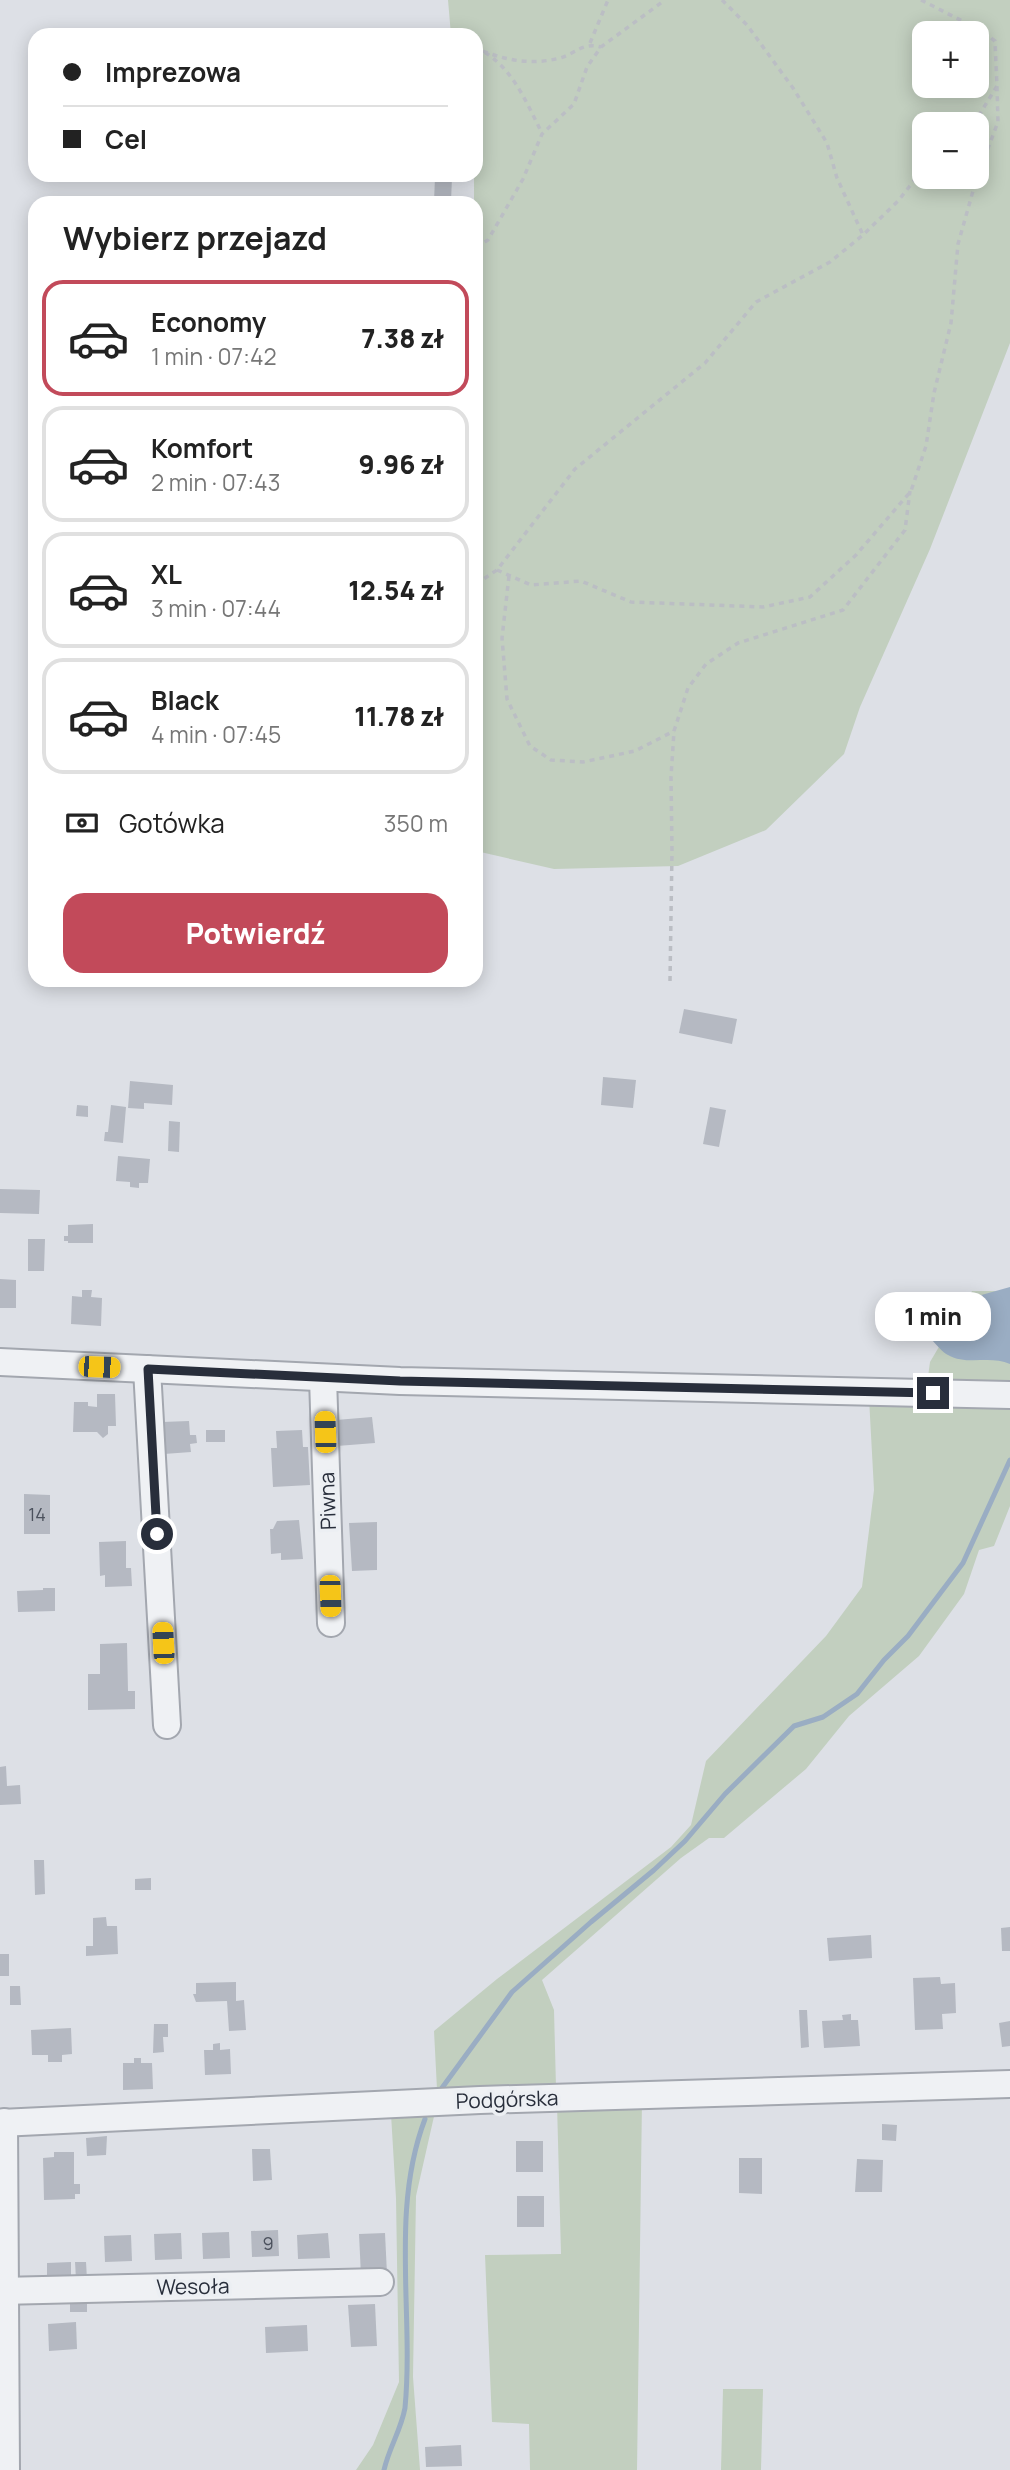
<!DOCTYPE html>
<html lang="pl">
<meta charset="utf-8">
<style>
:root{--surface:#fff;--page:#f2f2f2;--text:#222;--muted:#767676;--line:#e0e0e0;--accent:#c24a5a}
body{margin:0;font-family:Manrope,sans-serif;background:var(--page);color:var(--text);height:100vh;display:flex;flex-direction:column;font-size:26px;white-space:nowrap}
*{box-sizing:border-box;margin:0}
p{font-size:23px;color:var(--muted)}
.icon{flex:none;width:38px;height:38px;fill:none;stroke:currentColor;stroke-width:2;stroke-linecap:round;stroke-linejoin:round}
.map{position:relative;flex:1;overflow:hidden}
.side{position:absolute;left:28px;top:196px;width:455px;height:791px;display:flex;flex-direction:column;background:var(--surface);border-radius:21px;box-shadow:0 4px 18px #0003}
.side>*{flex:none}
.hud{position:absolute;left:28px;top:28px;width:455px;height:154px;border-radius:21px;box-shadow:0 4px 18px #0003;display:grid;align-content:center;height:154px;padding:0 35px;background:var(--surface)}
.fabs{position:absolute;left:912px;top:21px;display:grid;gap:14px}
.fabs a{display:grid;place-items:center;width:77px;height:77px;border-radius:14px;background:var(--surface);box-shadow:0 4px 18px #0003;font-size:35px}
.end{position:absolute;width:32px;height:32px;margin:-16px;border:9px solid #282e3b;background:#fff;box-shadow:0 0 0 4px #fff}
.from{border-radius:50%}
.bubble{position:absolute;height:49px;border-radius:21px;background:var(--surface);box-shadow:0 4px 18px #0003;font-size:23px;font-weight:800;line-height:49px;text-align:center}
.car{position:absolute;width:21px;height:42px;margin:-21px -10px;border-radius:9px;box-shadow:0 0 5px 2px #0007;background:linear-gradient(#f5c518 24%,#345 0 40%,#f5c518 0 76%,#345 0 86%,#f5c518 0)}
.hud b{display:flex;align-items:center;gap:24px;height:66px;font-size:26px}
.hud b+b{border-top:2px solid var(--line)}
.hud i{width:18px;height:18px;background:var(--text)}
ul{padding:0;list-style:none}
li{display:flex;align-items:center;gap:21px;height:116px;margin:0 14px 10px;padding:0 21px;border:4px solid var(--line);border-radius:21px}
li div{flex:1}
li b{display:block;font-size:26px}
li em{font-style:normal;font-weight:800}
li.selected{border-color:var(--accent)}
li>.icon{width:63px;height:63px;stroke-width:1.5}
h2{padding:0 35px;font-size:32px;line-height:84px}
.pay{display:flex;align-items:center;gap:18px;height:77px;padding:0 35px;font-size:26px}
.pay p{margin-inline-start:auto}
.action{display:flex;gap:14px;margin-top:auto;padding:14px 35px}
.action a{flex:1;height:80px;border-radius:21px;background:var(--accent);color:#fff;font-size:28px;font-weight:800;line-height:80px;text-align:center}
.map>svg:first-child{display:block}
.green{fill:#c2cfbf;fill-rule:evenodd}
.water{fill:#9aadc3}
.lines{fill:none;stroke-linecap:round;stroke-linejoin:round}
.stream{stroke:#9aadc3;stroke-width:5}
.building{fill:#b5b9c2}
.minor-casing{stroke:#a3a7af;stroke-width:30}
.path{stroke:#bbbec4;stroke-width:3.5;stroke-dasharray:5 5;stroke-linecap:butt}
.minor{stroke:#eff1f4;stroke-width:26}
.route{stroke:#282e3b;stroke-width:9}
.labels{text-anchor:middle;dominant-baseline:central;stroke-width:7;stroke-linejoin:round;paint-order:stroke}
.number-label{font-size:18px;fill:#4b515d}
.street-label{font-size:21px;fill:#282e3b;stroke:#eceff3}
</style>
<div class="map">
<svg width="1010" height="2470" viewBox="0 0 1010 2470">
<rect width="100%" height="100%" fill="#dde0e6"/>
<g class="green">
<path d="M448 0H1010V343L930 549 860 707 844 754 766 830 678 866 554 869 476 851V203H474V175H476V35H451ZM924 33H976V86H924ZM924 124H976V177H924Z"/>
<path d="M972 1291H1010V1385L927 1384 930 1362Z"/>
<path d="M869 1398 1010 1404V1506L994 1546 979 1550 964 1594 919 1656 849 1716 806 1769 724 1838H709L681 1858 542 1980 554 2010 556 2087 437 2089 434 2031 497 1979 671 1847 691 1825 706 1761 826 1636 862 1587 874 1490Z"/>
<path d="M642 2100 637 2470H530L529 2424 492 2422 485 2255 561 2254 557 2104Z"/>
<path d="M435 2112 416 2196 413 2377 420 2470H356L373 2445 399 2382 396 2198 391 2114Z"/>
<path d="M723 2389H763L761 2470H721Z"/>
</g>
<path class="water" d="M1010 1287V1364C990 1355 967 1366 948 1355 942 1352 936 1344 931 1339L937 1327 960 1301Z"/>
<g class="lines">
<g class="stream">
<path d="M439 2092 512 1992 591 1922 654 1870 685 1841 725 1794 794 1726 823 1717 857 1694 884 1660 908 1636 963 1563 1010 1460"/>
<path d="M384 2470C389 2448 401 2430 405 2408 414 2312 390 2211 425 2119"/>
</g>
</g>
<g class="building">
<path d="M435 177H452L451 202H434Z"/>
<path d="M389 198 423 199V203H388Z"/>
<path d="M684 1009 737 1019 732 1044 679 1033Z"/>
<path d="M603 1077 636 1080 633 1108 601 1105Z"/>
<path d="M130 1081 173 1085 172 1105 144 1103V1109L128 1108Z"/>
<path d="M77 1105 88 1106V1117L76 1116Z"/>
<path d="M111 1105 126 1107 123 1143 104 1141 105 1132H108Z"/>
<path d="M710 1107 726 1110 719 1147 703 1144Z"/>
<path d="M169 1121 180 1122 179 1152 168 1151Z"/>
<path d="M118 1156 150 1159 148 1183H139V1188L130 1187V1182L116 1181Z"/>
<path d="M0 1189 40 1190 39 1214 0 1213Z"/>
<path d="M93 1224V1243H68V1241H64V1236H68V1225Z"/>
<path d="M28 1239H45L44 1271H28Z"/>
<path d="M0 1279 16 1280V1308H0Z"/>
<path d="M82 1290H92L91 1297 102 1298 101 1326 71 1324 72 1296 82 1297Z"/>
<path d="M97 1394H115L116 1426H108V1434L103 1438 97 1432H73L74 1402H88V1406L97 1407Z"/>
<path d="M372 1417 375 1443 337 1446 336 1420Z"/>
<path d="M189 1421 190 1435H196L197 1443 190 1444 191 1452 164 1454 162 1422Z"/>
<rect x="206" y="1430" width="19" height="12"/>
<path d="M302 1430 303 1447H308L310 1485 273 1487 271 1448H277L276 1431Z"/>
<path d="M24 1494 50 1495V1534H24Z"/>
<path d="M299 1520 303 1559 281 1560V1553L271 1554 270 1529H273L277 1521Z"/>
<path d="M377 1522V1570L352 1571 349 1523Z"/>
<path d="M126 1541V1568H131L132 1586 105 1587V1575L100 1576 99 1542Z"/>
<path d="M43 1588H55V1611L18 1612 17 1591 43 1590Z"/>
<path d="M127 1643 128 1691H135V1709L88 1710V1674H100V1644Z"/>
<path d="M6 1766 7 1786 20 1785 21 1804 0 1805V1767Z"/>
<path d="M34 1860H44L45 1894 35 1895Z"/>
<path d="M151 1878V1890H135V1879Z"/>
<path d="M106 1917 107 1926H117L118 1954 86 1956V1946H93V1918Z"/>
<path d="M1010 1927V1951H1002L1001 1928Z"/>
<path d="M871 1935 872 1958 829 1961 827 1938Z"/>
<rect x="0" y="1954" width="9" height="22"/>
<path d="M940 1977 941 1984 955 1983 956 2013 942 2014 943 2029 915 2030 913 1978Z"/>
<path d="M236 1982V2001L244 2000 246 2030 229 2031 227 2001 196 2002 193 1994H196V1983Z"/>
<path d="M10 1986H20L21 2005H10Z"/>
<path d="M799 2010H807L809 2047 801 2048Z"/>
<path d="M851 2014V2020H858L860 2046 824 2048 822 2021 843 2020 842 2015Z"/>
<path d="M1010 2021V2046L1002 2047 999 2023Z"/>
<path d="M154 2024H168V2037H163L164 2052 153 2053Z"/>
<path d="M71 2028 72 2054 62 2055V2062H48V2055H32L31 2030Z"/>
<path d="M220 2043V2050L230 2049 231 2074 205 2075 204 2050H213V2044Z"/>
<path d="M134 2058H141V2063H152L153 2089 123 2090V2063H134Z"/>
<path d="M882 2124 897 2125 896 2141 882 2140Z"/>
<path d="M107 2136 106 2155 87 2156 86 2138Z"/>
<rect x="516" y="2141" width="27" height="31"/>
<path d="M252 2149H270L272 2180 253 2181Z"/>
<path d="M54 2152H74V2184H80V2194H75V2199L44 2200 43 2158 54 2157Z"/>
<path d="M739 2158H762V2194L739 2193Z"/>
<path d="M857 2159 883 2160 882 2192H855Z"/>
<rect x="517" y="2196" width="27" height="31"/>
<path d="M278 2230 279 2256 252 2257 251 2231Z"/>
<path d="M229 2232 230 2258 203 2259 202 2233Z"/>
<path d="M181 2233 182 2259 155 2260 154 2234Z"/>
<path d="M328 2233 330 2258 298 2259 297 2235Z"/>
<path d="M385 2233 387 2274 361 2276 359 2234Z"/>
<path d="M131 2235 132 2261 105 2262 104 2236Z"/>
<path d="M71 2262V2276H63L64 2281H57V2276H47V2263Z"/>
<path d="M75 2262H86L87 2279H76Z"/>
<rect x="70" y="2295" width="17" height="17"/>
<path d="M375 2304 377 2346 351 2347 348 2305Z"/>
<path d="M76 2322 77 2349 49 2351 48 2324Z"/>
<path d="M307 2325 308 2351 266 2353 265 2327Z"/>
<path d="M461 2445 462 2466 426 2467 425 2447Z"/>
</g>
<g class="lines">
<g class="minor-casing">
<g id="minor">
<path d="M0 1362 400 1381 1010 1395"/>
<path d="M147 1369 167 1725"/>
<path d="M323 1378 331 1623"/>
<path d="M4 2122 6 2470"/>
<path d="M0 2123 480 2100 1010 2084"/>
<path d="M0 2291 380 2282"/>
</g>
</g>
<g class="path">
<path d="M722 0 747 25 793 88 827 143 837 178 863 235"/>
<path d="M921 0 982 31 995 41 997 86 978 117 964 124"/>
<path d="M590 43 608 0"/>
<path d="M476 48C511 63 526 102 542 133"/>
<path d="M483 51C508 61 533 65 560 58 577 53 582 42 601 47"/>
<path d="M476 247 488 240 523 179 542 134 574 104 587 67 601 47 665 0"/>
<path d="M497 570 531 585 581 581 631 602 763 607 810 597 856 555 911 491 926 446 934 393 951 323 958 244 977 177 998 122 997 86"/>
<path d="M509 576 502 638 507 699 530 746 551 760 583 762 635 751 674 731"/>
<path d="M476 584 497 570 575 469 705 363 756 302 830 262 863 235 898 201 924 168"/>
<path d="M670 981 672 851 671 777 674 731 688 688 706 664 738 643 843 610 905 530 910 491"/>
</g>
<use href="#minor" class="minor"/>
</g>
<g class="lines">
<path class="route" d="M157 1534 148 1369 400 1381 933 1393"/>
</g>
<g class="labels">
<g class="number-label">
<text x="37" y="1514">14</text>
<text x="268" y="2243">9</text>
</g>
<g class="street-label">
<text transform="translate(327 1501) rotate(-92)">Piwna</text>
<text transform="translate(507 2099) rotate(-2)">Podgórska</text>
<text transform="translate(193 2286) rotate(-1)">Wesoła</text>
</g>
</g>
</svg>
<div class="fabs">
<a>+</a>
<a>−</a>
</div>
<i class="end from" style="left:157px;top:1534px"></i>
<i class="end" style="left:933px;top:1393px"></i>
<div class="bubble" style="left:875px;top:1292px;width:116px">1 min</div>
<i class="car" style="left:99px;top:1367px;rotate:92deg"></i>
<i class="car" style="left:325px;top:1432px;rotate:358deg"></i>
<i class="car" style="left:330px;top:1596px;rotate:178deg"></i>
<i class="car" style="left:163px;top:1643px;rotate:357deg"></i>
<div class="hud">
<b><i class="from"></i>Imprezowa</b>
<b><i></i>Cel</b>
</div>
<section class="side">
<h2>Wybierz przejazd</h2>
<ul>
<li class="selected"><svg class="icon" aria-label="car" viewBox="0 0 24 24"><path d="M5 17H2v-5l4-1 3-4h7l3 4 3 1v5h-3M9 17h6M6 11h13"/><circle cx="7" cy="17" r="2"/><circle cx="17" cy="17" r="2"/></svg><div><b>Economy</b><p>1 min · 07:42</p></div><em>7.38 zł</em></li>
<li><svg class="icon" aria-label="car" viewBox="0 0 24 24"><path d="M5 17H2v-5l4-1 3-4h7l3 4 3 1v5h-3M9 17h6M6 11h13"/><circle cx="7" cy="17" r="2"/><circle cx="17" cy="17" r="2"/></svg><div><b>Komfort</b><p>2 min · 07:43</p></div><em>9.96 zł</em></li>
<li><svg class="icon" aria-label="car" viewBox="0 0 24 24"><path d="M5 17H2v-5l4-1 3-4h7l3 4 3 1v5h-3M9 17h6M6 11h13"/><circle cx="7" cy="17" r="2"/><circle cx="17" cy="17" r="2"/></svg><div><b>XL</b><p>3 min · 07:44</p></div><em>12.54 zł</em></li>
<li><svg class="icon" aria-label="car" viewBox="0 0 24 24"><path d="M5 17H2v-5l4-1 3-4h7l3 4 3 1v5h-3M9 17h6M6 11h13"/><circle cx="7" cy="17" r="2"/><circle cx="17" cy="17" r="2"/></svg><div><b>Black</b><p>4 min · 07:45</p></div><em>11.78 zł</em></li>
</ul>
<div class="pay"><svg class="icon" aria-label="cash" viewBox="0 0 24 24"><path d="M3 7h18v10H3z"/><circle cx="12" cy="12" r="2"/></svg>Gotówka<p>350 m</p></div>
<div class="action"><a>Potwierdź</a></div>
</section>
</div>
